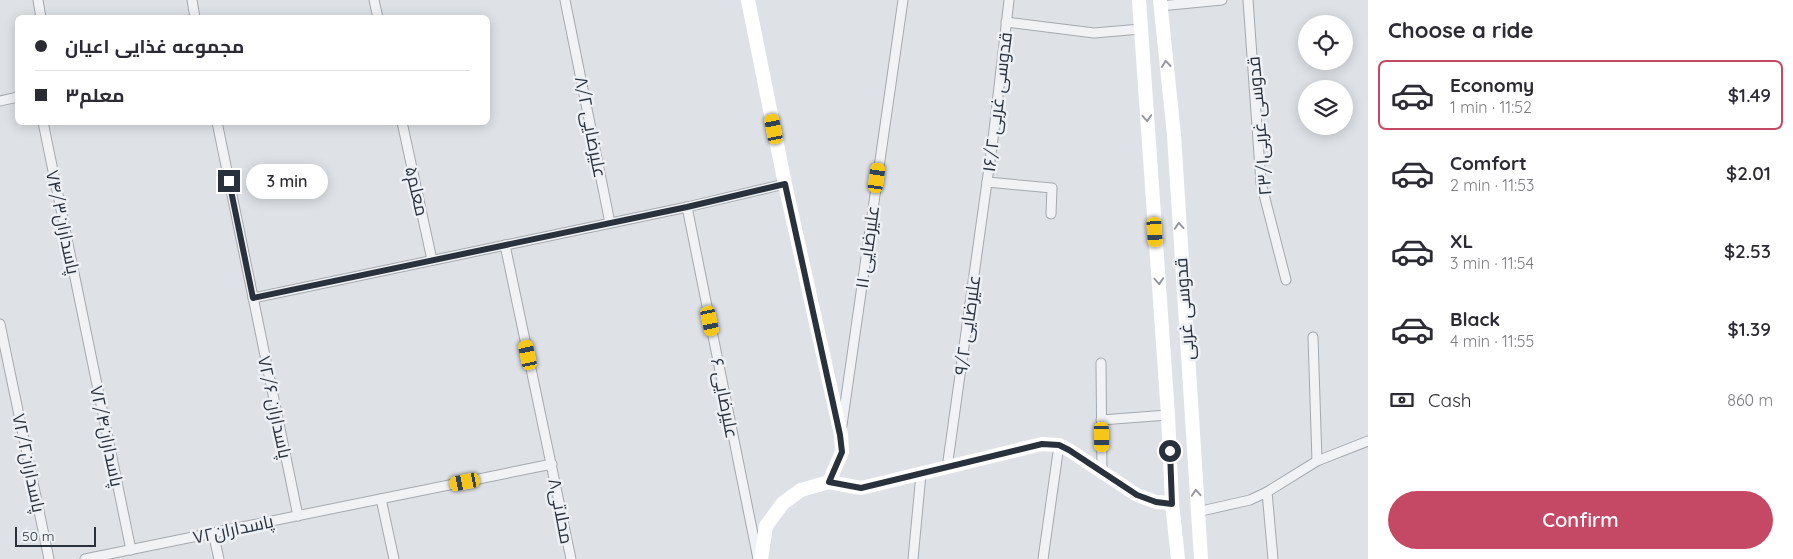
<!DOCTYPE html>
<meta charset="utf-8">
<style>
:root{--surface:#fff;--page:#f7f7f7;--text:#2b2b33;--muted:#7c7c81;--line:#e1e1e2;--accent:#c54964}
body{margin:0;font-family:Quicksand,Cairo,sans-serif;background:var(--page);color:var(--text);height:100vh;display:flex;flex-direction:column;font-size:19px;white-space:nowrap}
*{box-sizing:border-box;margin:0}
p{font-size:16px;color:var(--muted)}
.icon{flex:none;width:28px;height:28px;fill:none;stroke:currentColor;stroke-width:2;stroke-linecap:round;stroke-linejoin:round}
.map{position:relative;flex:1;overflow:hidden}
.drawer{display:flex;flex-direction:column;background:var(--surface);width:425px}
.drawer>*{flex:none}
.banner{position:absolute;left:15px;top:15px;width:475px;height:110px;border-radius:8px;box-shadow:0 2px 12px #0003;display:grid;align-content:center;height:110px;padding:0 20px;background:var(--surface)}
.controls{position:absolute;left:1298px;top:15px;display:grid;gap:10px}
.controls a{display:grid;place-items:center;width:55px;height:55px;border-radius:50%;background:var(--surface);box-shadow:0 2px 12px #0003;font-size:25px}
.scale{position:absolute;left:15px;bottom:12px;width:81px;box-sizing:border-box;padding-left:5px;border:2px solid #28313c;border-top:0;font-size:14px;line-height:18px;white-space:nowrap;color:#28313c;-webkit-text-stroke:4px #edf0f4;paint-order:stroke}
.end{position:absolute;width:22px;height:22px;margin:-11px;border:6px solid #28313c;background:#fff;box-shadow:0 0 0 2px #fff}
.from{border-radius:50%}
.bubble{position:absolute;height:35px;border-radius:18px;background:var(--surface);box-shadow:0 2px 12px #0003;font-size:16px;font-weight:600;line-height:35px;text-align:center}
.car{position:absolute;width:15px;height:30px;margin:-15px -8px;border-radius:6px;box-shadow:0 0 4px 1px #0007;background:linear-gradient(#f5c518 24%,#345 0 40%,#f5c518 0 76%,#345 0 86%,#f5c518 0)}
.banner b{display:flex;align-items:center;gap:18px;height:48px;font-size:19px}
.banner b+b{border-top:1px solid var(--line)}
.banner i{width:12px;height:12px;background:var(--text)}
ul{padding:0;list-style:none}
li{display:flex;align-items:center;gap:15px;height:70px;margin:0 10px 8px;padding:0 10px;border:2px solid transparent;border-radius:8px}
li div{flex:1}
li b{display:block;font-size:19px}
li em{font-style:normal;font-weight:600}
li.on{border-color:var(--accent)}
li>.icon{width:45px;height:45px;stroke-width:1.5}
h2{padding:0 20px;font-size:22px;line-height:60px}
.pay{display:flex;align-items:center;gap:12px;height:55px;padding:0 20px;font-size:19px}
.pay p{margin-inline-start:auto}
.primary-button{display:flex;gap:10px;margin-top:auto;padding:10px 20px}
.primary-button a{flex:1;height:58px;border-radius:30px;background:var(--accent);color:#fff;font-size:20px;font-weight:600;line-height:58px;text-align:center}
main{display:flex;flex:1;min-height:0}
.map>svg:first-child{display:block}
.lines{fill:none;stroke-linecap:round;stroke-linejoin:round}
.street-casing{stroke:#a4a9b0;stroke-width:11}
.street{stroke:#f0f2f5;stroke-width:9}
.secondary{stroke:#fff;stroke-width:14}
.oneway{stroke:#94989e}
.route{stroke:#28313c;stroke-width:6}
.labels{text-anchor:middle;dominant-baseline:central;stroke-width:5;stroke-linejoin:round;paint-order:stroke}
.street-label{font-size:18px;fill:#28313c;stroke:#edf0f4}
</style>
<main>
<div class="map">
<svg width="1368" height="559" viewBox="0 0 1368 559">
<rect width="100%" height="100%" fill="#dee2e6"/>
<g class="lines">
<g class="street-casing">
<g id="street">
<path d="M38 0 41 18"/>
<path d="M192 0 195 18"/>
<path d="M374 0 378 18"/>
<path d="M565 0 610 223"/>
<path d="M1248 0 1261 183 1286 280"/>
<path d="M1160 6 1222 0"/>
<path d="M1006 22 1094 33 1141 29"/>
<path d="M0 101 18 97"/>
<path d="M43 122 131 550"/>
<path d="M217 122 298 516"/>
<path d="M402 122 432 260"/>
<path d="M987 182 1052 188 1051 214"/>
<path d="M687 207 758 559"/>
<path d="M505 245 571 559"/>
<path d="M253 298 687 207 785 184"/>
<path d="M0 324 49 559"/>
<path d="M1313 337 1317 461"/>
<path d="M1101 363 1102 471"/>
<path d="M1101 420 1168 415"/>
<path d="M842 425 903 0"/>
<path d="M947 468 993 139 1009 0"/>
<path d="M1267 492 1273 559"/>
<path d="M381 499 394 559"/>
<path d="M1197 512 1250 500 1267 492 1317 461 1368 441"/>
<path d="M213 533 219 559"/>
<path d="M85 559 552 464"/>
<path d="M913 559 921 474"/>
<path d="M1043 559 1059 445"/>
</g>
</g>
<use href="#street" class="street"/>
<g class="secondary">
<path d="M748 0 785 184 841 435 842 452 829 482 801 490 783 503 766 526 761 559"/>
<path d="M1139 0 1168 415 1172 503 1178 559"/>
<path d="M1160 0 1174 135 1201 559"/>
<path d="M829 482 861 488 1042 444 1059 445 1069 450 1137 495 1156 502 1172 503"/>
</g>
</g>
<defs><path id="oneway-chevron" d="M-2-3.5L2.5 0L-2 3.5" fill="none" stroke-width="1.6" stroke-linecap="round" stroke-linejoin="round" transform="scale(1.25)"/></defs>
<g class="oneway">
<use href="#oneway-chevron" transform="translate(1166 64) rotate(-96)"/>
<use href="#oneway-chevron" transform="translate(1147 118) rotate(86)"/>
<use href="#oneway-chevron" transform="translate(1179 226) rotate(-94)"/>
<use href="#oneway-chevron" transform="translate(1159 281) rotate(86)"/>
<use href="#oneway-chevron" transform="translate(1196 493) rotate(-94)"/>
</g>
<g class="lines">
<path class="route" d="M229 181 253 298 687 207 785 184 840 435 842 452 829 482 861 488 1042 444 1059 445 1069 450 1137 495 1156 502 1172 504 1170 451"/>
</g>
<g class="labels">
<g class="street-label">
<text transform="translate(997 102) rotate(-83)">۱۶/۲ قدوسی غربی</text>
<text transform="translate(1259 126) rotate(-95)">قدوسی غربی۲۳/۱</text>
<text transform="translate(591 127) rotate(79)">علیرضایی ۸/۲</text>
<text transform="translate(417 191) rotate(77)">معلم۵</text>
<text transform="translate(63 222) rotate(78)">پاسداران۷۴/۳</text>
<text transform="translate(867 247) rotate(-82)">۱۱ علیرضایی</text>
<text transform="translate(1184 309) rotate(-94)">قدوسی غربی</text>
<text transform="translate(967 325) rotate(-82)">۹/۲ علیرضایی</text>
<text transform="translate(725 398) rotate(79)">۶ علیرضایی</text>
<text transform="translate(275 407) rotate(78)">۷۲/۶ پاسداران</text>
<text transform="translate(107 436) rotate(78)">پاسداران۷۲/۴</text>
<text transform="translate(29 463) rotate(78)">پاسداران۷۲/۲</text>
<text transform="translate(561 511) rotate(79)">محلاتی۸</text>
<text transform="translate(233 529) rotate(-12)">پاسداران۷۲</text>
</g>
</g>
</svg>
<div class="controls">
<a><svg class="icon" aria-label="locate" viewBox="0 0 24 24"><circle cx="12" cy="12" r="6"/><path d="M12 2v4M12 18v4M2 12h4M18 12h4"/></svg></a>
<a><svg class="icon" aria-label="layers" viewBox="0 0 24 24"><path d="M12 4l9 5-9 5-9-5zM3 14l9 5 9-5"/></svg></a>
</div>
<div class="scale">50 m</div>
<i class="end from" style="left:1170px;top:451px"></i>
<i class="end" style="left:229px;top:181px"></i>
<div class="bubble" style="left:246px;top:164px;width:82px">3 min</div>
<i class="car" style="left:774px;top:129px;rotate:349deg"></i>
<i class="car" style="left:877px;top:178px;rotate:8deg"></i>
<i class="car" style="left:1155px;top:232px;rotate:176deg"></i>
<i class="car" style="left:710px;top:321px;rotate:168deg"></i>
<i class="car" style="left:528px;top:355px;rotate:348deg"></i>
<i class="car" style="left:1102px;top:437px;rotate:179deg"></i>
<i class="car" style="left:465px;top:482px;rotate:259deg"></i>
<div class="banner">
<b><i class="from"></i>مجموعه غذایی اعیان</b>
<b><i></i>معلم۳</b>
</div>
</div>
<section class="drawer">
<h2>Choose a ride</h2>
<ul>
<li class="on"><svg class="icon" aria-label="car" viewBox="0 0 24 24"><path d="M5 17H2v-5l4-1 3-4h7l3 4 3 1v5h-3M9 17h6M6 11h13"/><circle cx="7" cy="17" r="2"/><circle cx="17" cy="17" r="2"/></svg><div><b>Economy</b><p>1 min · 11:52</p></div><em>$1.49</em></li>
<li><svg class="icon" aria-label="car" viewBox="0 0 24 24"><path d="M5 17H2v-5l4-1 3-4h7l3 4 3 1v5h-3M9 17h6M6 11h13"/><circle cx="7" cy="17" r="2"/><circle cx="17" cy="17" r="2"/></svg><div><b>Comfort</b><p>2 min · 11:53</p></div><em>$2.01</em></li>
<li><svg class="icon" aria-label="car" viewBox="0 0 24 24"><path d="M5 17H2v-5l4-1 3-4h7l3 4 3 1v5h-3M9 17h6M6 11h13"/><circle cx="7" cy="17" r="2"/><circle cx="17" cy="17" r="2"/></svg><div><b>XL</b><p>3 min · 11:54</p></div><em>$2.53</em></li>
<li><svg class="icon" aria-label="car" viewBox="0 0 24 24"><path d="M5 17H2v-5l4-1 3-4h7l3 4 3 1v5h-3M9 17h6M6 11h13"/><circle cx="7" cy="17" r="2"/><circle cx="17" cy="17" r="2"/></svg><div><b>Black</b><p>4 min · 11:55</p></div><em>$1.39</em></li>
</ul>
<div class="pay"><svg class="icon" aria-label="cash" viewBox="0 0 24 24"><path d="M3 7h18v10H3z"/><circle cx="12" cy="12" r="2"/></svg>Cash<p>860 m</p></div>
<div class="primary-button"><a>Confirm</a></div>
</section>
</main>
